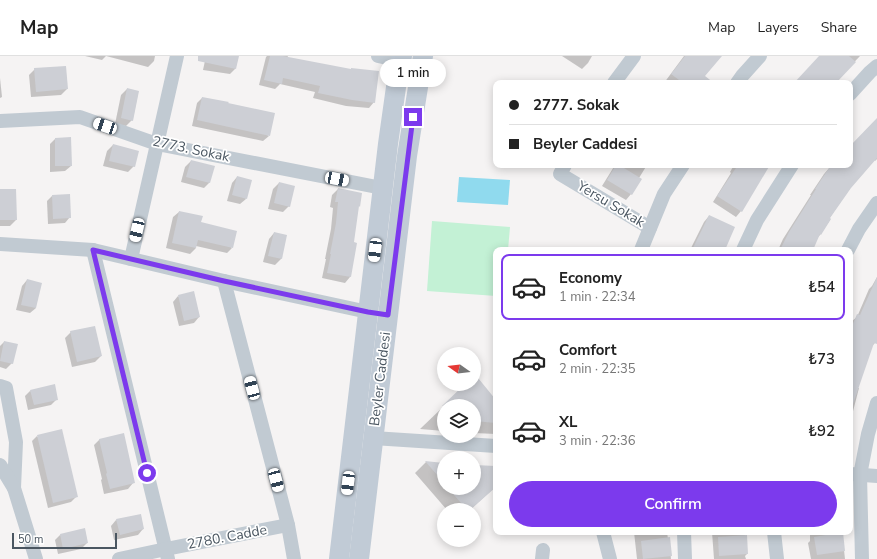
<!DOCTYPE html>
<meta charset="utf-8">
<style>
:root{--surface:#fff;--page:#f2f2f2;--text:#222;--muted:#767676;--line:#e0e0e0;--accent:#7c3aed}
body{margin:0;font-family:"Nunito Sans",sans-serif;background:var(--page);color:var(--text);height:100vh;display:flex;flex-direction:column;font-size:15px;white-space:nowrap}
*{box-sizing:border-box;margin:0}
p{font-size:13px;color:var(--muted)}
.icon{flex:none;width:22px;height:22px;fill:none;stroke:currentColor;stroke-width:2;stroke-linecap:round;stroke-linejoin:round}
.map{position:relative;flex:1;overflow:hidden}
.drawer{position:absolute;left:493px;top:191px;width:360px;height:288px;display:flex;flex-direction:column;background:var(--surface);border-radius:8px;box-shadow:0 2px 10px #0003}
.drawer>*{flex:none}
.top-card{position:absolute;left:493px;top:24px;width:360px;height:88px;border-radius:8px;box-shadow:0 2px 10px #0003;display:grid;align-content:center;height:88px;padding:0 16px;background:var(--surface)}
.needle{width:26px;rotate:284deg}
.tools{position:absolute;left:437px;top:291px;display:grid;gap:8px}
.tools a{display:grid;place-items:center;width:44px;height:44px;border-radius:50%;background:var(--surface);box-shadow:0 2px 10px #0003;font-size:20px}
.scale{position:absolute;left:12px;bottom:10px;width:105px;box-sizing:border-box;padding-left:4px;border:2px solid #4a5661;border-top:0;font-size:11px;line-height:14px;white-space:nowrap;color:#4a5661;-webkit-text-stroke:3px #fff;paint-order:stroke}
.end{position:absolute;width:18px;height:18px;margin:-9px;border:5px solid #7c3aed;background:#fff;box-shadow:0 0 0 2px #fff}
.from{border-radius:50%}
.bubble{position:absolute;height:28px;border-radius:14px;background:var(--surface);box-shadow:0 2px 10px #0003;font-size:13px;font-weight:600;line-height:28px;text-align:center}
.car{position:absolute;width:12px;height:24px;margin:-12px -6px;border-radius:5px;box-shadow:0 0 3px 1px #0007;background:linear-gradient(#fff 24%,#345 0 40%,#fff 0 76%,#345 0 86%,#fff 0)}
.top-card b{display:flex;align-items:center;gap:14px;height:38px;font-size:15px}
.top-card b+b{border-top:1px solid var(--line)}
.top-card i{width:10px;height:10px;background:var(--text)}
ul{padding:7px 0 0;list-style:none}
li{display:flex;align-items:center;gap:12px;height:66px;margin:0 8px 6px;padding:0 8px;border:2px solid transparent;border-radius:8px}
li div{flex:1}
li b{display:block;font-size:15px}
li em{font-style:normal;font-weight:600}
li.current{border-color:var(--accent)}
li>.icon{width:36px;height:36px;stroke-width:1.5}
.action{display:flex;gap:8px;margin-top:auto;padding:8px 16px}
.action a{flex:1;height:46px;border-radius:24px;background:var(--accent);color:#fff;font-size:16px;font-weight:600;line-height:46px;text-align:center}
header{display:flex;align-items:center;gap:24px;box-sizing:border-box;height:56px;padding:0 20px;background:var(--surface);border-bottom:1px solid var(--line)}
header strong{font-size:19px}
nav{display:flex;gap:22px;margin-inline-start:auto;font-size:14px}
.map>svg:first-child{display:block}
.green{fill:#c3f1d5}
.water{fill:#90daee}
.shadow{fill:#0003}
.building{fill:#cdcfd5}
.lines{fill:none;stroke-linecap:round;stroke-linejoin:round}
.street{stroke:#c1cad2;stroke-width:14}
.secondary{stroke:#c1cbd6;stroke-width:20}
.route{stroke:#7c3aed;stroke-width:5}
.labels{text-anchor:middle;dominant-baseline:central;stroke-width:3.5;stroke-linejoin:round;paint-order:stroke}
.street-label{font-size:14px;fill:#4a5661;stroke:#fff}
</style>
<header>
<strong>Map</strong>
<nav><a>Map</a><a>Layers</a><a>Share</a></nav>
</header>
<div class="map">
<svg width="877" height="503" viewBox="0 0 877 503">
<rect width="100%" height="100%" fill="#f5f3f3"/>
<path class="green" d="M432 165 510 171 508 194H496V240L427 235Z"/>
<path class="water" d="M459 121 510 124 508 149 457 146Z"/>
<g class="shadow">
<path d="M85 0H155L154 5 148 11 106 0 102 4Z"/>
<path d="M206 0H238L235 13 230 18 203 14Z"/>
<path d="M267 0H288L287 2 374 46 369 52 346 50 313 42 315 36 280 28 275 33 259 29 266 1Z"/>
<path d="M562 0H592L588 7 582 13Z"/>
<path d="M684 0H721L703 20 700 27H664Z"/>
<path d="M822 0H860L842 19 833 27H795Z"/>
<path d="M35 13 67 33 61 39 31 41 29 19Z"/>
<path d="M0 22 2 41 0 42Z"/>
<path d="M127 33 132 64 126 70 115 68 121 39Z"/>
<path d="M202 42 269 80 263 85 192 70 197 47Z"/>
<path d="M496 55V67L494 57Z"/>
<path d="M877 64V103L875 105 874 104 850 131 829 163 830 164 820 179 817 182 811 194H778L783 183 811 139H810L824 118 832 109H850V91Z"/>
<path d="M55 83 71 110 65 115 50 116V88Z"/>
<path d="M113 89 134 110 128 116 103 110 107 95Z"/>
<path d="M191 105 210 126 204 132 181 126 185 111Z"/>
<path d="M615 109H647L639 122 631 138 626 144 602 130Z"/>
<path d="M734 109H769L741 155 736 161 713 146 731 117 730 116Z"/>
<path d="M237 121 246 143 240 148 227 145 232 127Z"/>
<path d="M279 127 289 150 283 156 268 153 273 133Z"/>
<path d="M338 133 353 187 356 188 350 221 345 227 322 222 326 203H325L331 173 333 152 330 151 332 139Z"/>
<path d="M0 134 16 164 10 170H0Z"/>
<path d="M52 140 70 161 65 167 48 168 47 145Z"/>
<path d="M179 156 200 166 232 192 227 197 196 190V192L190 198 166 192 173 161Z"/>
<path d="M709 160 721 194H690L704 166Z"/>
<path d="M274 177 286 180 281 203 275 209 263 206 269 183Z"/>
<path d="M877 221V284L875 287 872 290 857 332H859L850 367V270L852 265 857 261 869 233 872 230Z"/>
<path d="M27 224 36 252 30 257 16 254 22 230Z"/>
<path d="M178 240 199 261 194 267 179 270 173 246Z"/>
<path d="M71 276 101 300 95 306 72 311 65 282Z"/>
<path d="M4 286 12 307 6 313 0 311V290Z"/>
<path d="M474 321 496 345V378L474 377V350H444V375L420 373 467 328H474Z"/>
<path d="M30 335 57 343 51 349 28 354 25 340Z"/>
<path d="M37 380 77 440 71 446 48 452 32 385Z"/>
<path d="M100 383 133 427 128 433 104 438 101 424 102 423 94 389Z"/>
<path d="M426 406 444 408V432H474V410L496 411V430L470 454H447L415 417Z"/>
<path d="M116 464 143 473 138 479 114 484 111 470Z"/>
<path d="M634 476H667L668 483 669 482 671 503H637Z"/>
<path d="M712 476H745L747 498 745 500 746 503H714Z"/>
<path d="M810 476H842L845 503H811L808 487 810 485Z"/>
<path d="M60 479 87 487 81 493 58 498 55 484Z"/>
</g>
<g class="building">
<path d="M198 0H239L236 13 198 5Z"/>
<path d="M270 0H283L351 13V12L379 15 375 47 352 44 318 37 320 30 283 22 282 28 264 24Z"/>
<path d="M685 0H722L705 20 714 27H683L671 18Z"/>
<path d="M819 0H849L856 6 836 27H794Z"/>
<path d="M66 10 68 33 36 36 34 12Z"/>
<path d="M127 32 139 35 133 65 121 62Z"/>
<path d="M202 41 229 46 228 47 275 57 270 80 197 64Z"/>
<path d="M877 62V102L851 132 830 162 831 163 821 179 820 178 813 194H780L789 176 816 133H815L831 109H850V90Z"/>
<path d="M71 81 72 110H55V82Z"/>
<path d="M113 88 139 95 135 111 109 105Z"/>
<path d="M191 104 215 110 210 127 186 121Z"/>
<path d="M616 109H619L642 123 632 139 607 124Z"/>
<path d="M738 109H770L742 156 717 140Z"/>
<path d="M237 120 252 124 247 143 232 139Z"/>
<path d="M279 126 295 130 290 151 274 147Z"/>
<path d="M338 132 362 137 360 151 359 150 354 186 357 187 351 221 327 217 331 198H330L336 167 338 146H335Z"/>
<path d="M0 133H16L17 164H0Z"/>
<path d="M70 138 71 162 53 163 52 139Z"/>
<path d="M179 155 203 160 201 166 237 175 233 192 198 184 196 192 172 187Z"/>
<path d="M709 159 735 171 725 194H692Z"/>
<path d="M274 176 287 179 282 203 268 200Z"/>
<path d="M877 221V288L874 287 852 351H850V275L857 258 860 259Z"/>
<path d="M27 223 42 227 36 252 21 249Z"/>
<path d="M194 235 200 261 184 265 178 239Z"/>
<path d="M95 270 102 300 77 306 70 275Z"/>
<path d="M4 285 18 288 13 308 0 305Z"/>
<path d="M474 317 496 344V367L474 365V350H442L465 328H474Z"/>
<path d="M55 328 58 344 34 349 30 334Z"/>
<path d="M62 373 78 441 53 447 37 379Z"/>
<path d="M124 377 135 427 110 433 106 418 107 417 99 383Z"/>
<path d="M425 405 444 407V427Z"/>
<path d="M474 409 496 410V431L470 454H467L448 432H474Z"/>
<path d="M141 458 144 473 120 479 116 463Z"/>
<path d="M85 472 88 487 63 493 60 478Z"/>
<path d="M843 476 845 495 817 499 814 481Z"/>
<path d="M747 479 748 498 719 500 718 481Z"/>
<path d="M670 481 672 500 643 503 641 485Z"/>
</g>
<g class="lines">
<g class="street">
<path d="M378 0 401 5"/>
<path d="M614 27 634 0"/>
<path d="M737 27 742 20 760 0"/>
<path d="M850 38 870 16 877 10"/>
<path d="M0 65 80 61 157 88 382 132"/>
<path d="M565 109 560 118 650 172"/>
<path d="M0 188 93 194 224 225 368 256"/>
<path d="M93 194 168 503"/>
<path d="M641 194 664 138 683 109"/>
<path d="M743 194 757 164 792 109"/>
<path d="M848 194 859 173 877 147"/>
<path d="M131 203 177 0"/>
<path d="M224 225 288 469 294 503"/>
<path d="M0 330 6 332 16 386 14 432"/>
<path d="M373 382 496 390"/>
<path d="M0 409 14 432 36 503"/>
<path d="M850 418 877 420"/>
<path d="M603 476 610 503"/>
<path d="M684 476 685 503"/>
<path d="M774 476 777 503"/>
<path d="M119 503 166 493 288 469"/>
<path d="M542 503 543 494"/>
<path d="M862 503 860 419 868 378 877 347"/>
</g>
<g class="secondary">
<path d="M339 503 388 88 398 17 402 0"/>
<path d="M359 503 407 100 423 0"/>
</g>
</g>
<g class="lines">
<path class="route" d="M147 417 93 194 224 225 368 256 388 259 413 61"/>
</g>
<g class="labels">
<g class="street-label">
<text transform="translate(191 93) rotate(12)">2773. Sokak</text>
<text transform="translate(611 148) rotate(31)">Yersu Sokak</text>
<text transform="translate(380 323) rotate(-83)">Beyler Caddesi</text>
<text transform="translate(227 481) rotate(-11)">2780. Cadde</text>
</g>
</g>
</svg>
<div class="tools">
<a><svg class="needle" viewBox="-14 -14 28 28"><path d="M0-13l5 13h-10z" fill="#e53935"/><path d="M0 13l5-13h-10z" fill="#767676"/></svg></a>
<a><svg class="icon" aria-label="layers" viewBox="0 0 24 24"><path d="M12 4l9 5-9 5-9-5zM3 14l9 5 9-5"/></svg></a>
<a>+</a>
<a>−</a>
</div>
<div class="scale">50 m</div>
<i class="end from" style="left:147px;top:417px"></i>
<i class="end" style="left:413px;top:61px"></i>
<div class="bubble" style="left:380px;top:3px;width:66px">1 min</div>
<i class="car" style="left:105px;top:70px;rotate:289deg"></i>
<i class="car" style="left:337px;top:123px;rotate:101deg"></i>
<i class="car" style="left:137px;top:174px;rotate:193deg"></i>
<i class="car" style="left:375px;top:194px;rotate:187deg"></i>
<i class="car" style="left:252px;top:332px;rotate:345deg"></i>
<i class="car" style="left:276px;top:424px;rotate:165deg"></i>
<i class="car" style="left:348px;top:427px;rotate:187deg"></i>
<div class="top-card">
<b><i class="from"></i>2777. Sokak</b>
<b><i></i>Beyler Caddesi</b>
</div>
<section class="drawer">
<ul>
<li class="current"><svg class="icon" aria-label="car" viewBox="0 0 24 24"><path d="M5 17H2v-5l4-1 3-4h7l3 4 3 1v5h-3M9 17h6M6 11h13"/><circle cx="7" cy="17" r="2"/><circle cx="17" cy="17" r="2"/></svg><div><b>Economy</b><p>1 min · 22:34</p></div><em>₺54</em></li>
<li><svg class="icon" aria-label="car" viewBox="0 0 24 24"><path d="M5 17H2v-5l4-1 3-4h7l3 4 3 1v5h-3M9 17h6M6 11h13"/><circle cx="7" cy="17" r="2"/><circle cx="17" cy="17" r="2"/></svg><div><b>Comfort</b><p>2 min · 22:35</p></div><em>₺73</em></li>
<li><svg class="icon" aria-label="car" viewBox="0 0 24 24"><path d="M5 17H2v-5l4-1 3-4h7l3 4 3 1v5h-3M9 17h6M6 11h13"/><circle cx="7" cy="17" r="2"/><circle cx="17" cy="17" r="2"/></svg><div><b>XL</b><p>3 min · 22:36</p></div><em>₺92</em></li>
</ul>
<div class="action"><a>Confirm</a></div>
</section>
</div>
